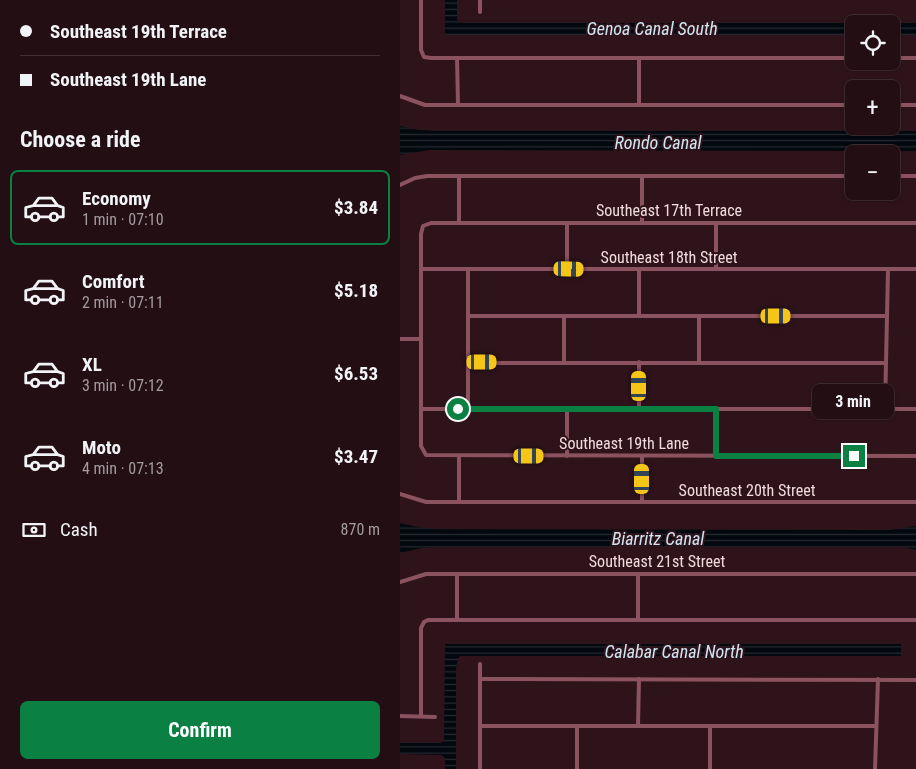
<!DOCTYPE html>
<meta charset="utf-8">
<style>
:root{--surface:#230e14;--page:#2f1c22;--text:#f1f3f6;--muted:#a39ca0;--line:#402e34;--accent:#0b8043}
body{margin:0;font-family:"Roboto Condensed",sans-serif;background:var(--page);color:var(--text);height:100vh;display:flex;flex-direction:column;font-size:19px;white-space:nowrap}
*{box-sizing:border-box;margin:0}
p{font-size:16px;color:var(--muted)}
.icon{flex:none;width:28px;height:28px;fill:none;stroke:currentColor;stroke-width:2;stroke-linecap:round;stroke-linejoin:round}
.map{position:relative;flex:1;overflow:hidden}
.drawer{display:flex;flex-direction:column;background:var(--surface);width:400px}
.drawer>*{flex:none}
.banner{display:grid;align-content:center;height:110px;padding:0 20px;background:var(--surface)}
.buttons{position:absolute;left:445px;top:15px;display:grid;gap:10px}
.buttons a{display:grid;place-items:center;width:55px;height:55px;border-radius:8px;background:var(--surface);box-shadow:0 1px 4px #0004,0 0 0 1px var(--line);font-size:25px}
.end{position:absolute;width:22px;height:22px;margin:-11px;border:6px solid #0b8043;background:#fff;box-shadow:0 0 0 2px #fff}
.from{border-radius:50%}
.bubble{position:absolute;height:35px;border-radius:8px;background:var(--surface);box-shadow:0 1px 4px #0004,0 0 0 1px var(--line);font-size:16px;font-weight:700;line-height:35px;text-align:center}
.car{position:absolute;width:15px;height:30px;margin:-15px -8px;border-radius:6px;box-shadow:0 0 4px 1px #0007;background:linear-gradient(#f5c518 24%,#345 0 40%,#f5c518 0 76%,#345 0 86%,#f5c518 0)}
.banner b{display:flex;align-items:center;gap:18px;height:48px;font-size:19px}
.banner b+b{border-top:1px solid var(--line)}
.banner i{width:12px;height:12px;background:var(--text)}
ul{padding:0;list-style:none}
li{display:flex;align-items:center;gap:15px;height:75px;margin:0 10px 8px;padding:0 10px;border:2px solid transparent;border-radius:8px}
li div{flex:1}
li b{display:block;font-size:19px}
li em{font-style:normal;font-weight:700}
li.active{border-color:var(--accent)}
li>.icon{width:45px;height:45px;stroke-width:1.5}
h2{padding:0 20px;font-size:22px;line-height:60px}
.pay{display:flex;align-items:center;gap:12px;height:55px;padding:0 20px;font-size:19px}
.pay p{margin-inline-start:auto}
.primary-button{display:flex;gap:10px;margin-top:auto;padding:10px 20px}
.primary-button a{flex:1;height:58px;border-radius:8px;background:var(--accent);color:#fff;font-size:20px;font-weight:700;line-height:58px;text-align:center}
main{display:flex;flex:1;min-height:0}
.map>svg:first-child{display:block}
.water{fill:url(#water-rules)}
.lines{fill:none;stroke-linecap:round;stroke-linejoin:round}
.street{stroke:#8b525f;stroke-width:4}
.route{stroke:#0b8043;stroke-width:6}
.labels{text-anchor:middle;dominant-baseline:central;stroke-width:4;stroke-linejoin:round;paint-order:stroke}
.street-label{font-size:16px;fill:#f0dbdf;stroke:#2f131a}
.water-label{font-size:18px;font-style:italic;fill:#d0e5f2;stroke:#2f131a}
</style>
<main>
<section class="drawer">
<div class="banner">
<b><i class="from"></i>Southeast 19th Terrace</b>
<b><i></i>Southeast 19th Lane</b>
</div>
<h2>Choose a ride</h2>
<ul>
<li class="active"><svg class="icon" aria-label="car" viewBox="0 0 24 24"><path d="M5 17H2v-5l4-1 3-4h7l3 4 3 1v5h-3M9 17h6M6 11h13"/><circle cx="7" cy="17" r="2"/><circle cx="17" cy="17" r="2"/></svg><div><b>Economy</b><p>1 min · 07:10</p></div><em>$3.84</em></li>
<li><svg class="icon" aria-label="car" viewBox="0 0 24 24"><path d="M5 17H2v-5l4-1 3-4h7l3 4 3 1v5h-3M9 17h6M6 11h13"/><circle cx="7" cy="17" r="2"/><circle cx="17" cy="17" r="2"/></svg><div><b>Comfort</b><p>2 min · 07:11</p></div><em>$5.18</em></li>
<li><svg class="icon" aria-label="car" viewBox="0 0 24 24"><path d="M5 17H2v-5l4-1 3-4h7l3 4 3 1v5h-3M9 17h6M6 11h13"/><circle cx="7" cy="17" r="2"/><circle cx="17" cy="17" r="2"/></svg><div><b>XL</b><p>3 min · 07:12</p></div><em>$6.53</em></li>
<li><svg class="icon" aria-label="car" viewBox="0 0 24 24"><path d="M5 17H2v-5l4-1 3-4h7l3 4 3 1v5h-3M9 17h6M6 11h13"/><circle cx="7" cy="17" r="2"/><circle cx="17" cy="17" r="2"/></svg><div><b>Moto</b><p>4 min · 07:13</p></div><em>$3.47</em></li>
</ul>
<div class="pay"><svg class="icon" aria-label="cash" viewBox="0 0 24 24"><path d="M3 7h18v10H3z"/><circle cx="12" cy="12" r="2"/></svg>Cash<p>870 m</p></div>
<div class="primary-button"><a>Confirm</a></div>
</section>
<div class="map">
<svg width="516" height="769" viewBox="0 0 516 769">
<defs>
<pattern id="water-rules" width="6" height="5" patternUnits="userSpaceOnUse" patternTransform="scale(1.25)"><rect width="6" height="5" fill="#01080e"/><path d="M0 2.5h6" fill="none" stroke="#262b31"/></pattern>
</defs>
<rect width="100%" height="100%" fill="#2f131a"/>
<g class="water">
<path d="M45 0H57V19L60 23H516V35H491V24H454V35H45Z"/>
<path d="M0 126 18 130 39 131H516V151L29 150 0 155Z"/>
<path d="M0 523 22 528 50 529 489 530 516 526V550L504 547H43L22 548 0 553Z"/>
<path d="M45 644H501V656H60L58 658 56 669V769H45V758L42 755 0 754V743H41L44 741Z"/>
</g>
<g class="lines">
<g class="street">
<path d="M21 0V50L24 57 31 58H454"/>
<path d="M80 0V12"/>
<path d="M57 58 58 104"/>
<path d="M491 58H516"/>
<path d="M0 96 25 105H454"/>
<path d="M239 105V58"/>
<path d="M491 105H516"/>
<path d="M59 176V223"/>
<path d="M491 176H516"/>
<path d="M0 185 15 178 27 176H454"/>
<path d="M167 223V269"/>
<path d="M242 223V176"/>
<path d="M516 223H31L23 226 21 234V446L26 455 516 456"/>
<path d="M22 269H516"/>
<path d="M239 269V316"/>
<path d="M316 269V223"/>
<path d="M68 316H487"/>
<path d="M164 316V362"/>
<path d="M299 316V363"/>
<path d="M0 339H21"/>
<path d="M68 363H486"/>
<path d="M22 409H516"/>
<path d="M68 409V269"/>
<path d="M167 409V456"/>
<path d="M239 409V362"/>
<path d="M316 409V456"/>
<path d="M485 409 488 270"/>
<path d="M0 494 26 502H516"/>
<path d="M59 502V456"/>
<path d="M242 502V456"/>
<path d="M0 582 26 574H516"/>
<path d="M57 620V574"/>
<path d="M238 620V574"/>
<path d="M80 679 516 680"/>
<path d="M0 716 35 717"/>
<path d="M21 716V628L24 622 28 620H516"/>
<path d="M80 726H476"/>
<path d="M238 726 239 679"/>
<path d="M80 769V664"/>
<path d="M177 769V726"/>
<path d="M310 769V726"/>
<path d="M475 769 478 679"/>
</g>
</g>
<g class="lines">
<path class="route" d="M58 409H316V456H454"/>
</g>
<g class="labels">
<g class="street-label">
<text x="269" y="210">Southeast 17th Terrace</text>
<text x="269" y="257">Southeast 18th Street</text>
<text x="224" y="443">Southeast 19th Lane</text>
<text x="347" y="490">Southeast 20th Street</text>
<text x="257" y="561">Southeast 21st Street</text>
</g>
<g class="water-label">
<text x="252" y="28">Genoa Canal South</text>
<text x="258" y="142">Rondo Canal</text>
<text x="258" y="538">Biarritz Canal</text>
<text x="274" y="651">Calabar Canal North</text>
</g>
</g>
</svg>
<div class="buttons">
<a><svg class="icon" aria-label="locate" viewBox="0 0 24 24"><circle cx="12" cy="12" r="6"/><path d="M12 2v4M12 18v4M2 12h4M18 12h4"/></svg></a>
<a>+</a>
<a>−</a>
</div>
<i class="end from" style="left:58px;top:409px"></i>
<i class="end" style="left:454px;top:456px"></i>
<div class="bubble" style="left:412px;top:384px;width:82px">3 min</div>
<i class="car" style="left:169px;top:269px;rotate:91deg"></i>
<i class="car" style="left:376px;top:316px;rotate:90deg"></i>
<i class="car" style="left:82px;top:362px;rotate:90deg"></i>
<i class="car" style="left:239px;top:386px;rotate:0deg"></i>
<i class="car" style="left:129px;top:456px;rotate:90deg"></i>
<i class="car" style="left:242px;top:479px;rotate:0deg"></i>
</div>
</main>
